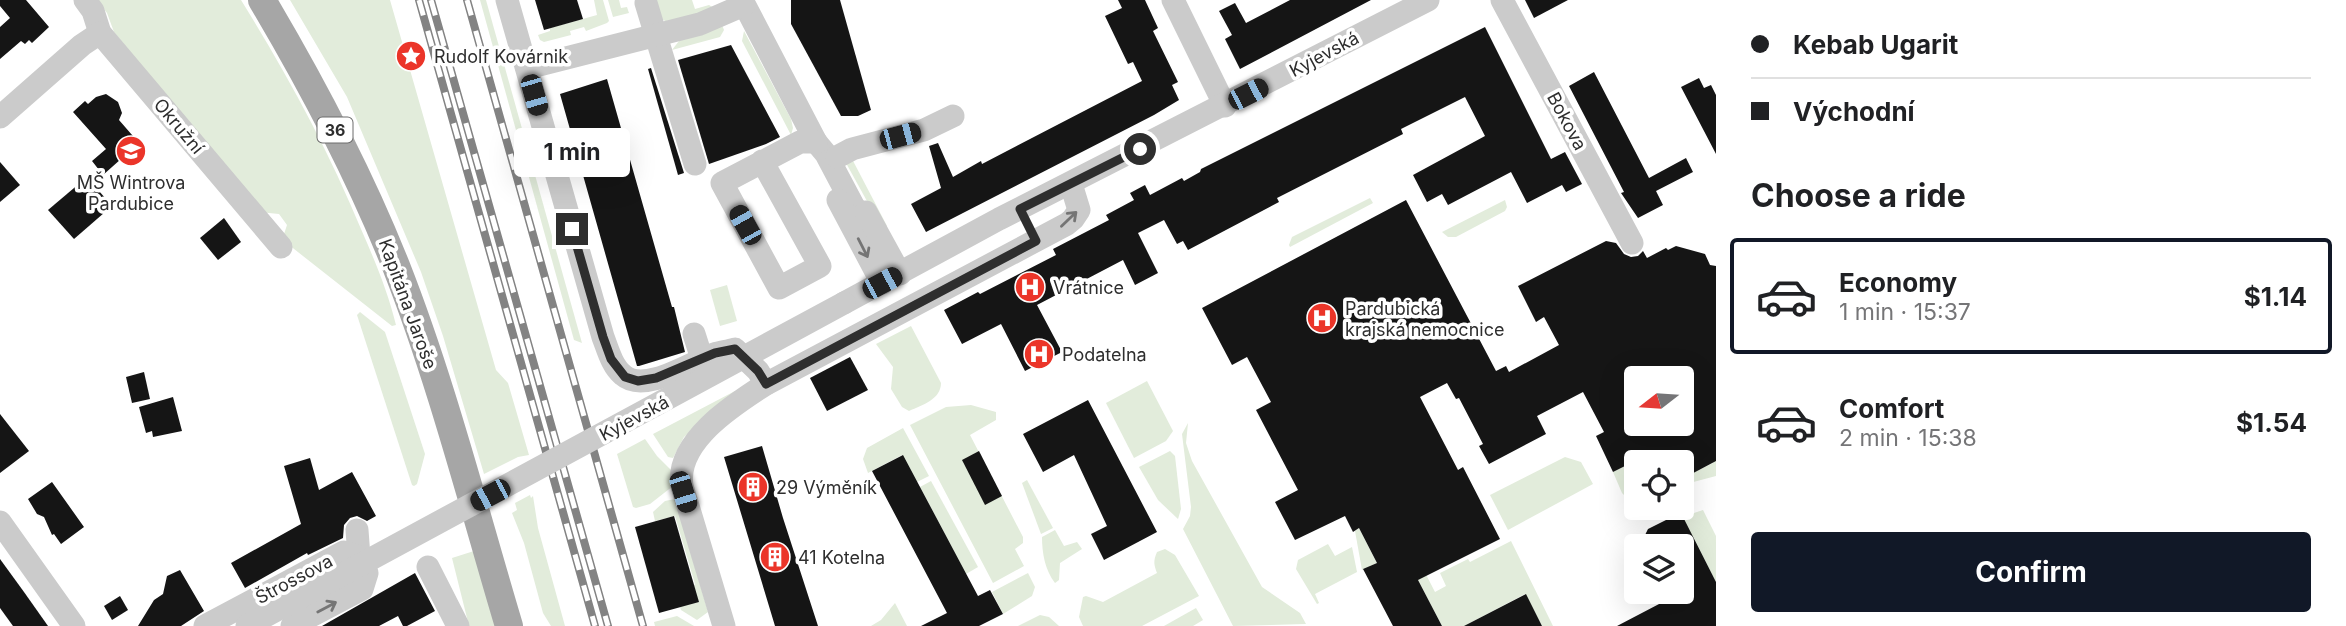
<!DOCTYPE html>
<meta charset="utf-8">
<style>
:root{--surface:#fff;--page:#f2f2f2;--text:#202124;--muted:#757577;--line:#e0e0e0;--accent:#111827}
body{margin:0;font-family:Inter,sans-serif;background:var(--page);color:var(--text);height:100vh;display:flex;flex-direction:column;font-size:26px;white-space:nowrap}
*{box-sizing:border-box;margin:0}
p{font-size:23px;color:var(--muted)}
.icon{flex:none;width:38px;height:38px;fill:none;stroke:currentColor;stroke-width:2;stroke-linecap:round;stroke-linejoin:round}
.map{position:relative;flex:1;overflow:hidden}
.details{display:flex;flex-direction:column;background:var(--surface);width:630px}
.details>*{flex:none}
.top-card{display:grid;align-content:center;height:154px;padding:0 35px;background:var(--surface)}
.needle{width:46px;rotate:253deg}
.fabs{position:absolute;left:1624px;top:366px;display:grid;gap:14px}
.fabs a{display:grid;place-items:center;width:70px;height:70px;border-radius:7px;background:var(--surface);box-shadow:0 7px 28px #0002;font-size:35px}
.end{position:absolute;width:32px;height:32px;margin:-16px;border:9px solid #2e2e2e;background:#fff;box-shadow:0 0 0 4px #fff}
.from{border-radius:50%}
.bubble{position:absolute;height:49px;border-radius:7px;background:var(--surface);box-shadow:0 7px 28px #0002;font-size:23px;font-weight:700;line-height:49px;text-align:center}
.car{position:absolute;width:21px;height:42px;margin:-21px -10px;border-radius:9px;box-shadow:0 0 5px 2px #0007;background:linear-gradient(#222 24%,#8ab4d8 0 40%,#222 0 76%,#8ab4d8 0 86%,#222 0)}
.top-card b{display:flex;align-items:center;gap:24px;height:66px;font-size:26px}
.top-card b+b{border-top:2px solid var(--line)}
.top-card i{width:18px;height:18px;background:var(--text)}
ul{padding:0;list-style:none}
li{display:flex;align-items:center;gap:21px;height:116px;margin:0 14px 10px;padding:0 21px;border:4px solid transparent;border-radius:7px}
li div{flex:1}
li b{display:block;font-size:26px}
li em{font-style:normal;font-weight:700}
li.current{border-color:var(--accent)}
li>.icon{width:63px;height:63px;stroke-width:1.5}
h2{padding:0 35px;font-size:32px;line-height:84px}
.cta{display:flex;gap:14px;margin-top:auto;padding:14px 35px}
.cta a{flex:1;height:80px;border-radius:7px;background:var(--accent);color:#fff;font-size:28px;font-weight:700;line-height:80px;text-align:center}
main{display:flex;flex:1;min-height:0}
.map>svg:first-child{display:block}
.green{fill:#e2ecdb}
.building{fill:#151515;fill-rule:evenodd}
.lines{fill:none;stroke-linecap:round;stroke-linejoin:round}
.minor{stroke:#cbcbcb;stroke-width:23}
.major{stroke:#a6a6a6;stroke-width:28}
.rail-casing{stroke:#838383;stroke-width:8}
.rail{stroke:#fff;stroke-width:5;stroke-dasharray:16;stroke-linecap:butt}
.minor-bridge{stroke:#cbcbcb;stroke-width:23}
.oneway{stroke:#757575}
.route{stroke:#2e2e2e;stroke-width:9}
.labels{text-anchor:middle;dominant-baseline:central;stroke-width:7;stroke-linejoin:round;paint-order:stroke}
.shield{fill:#fff;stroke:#6d6d6d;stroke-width:2}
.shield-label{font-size:16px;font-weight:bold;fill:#2e2e2e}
.street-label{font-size:18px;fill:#2e2e2e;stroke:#fff}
.poi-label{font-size:18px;fill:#2e2e2e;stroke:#fff;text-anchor:start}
</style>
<main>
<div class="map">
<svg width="1716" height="626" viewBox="0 0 1716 626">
<rect width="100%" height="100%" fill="#fff"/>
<g class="green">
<path d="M97 0H241C287 74 328 149 361 229 375 261 388 292 396 325L392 326 289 245 284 234 287 225 279 214 259 212 114 32 107 13Z"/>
<path d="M290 0H390L496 370 508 383 529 455 518 457 484 474 443 336 421 272 347 97Z"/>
<path d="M480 0H486L582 343 574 340Z"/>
<path d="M594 0H603L609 21 607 23 586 31 584 27 570 31 571 35 544 42 540 40 538 35 550 31V28L597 15Z"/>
<path d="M608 0H619L621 8 627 7 629 13 613 17Z"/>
<path d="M655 0H692L695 9 709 5 714 8 668 23 662 19Z"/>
<path d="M722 25 724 30 720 37 672 50 679 41Z"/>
<path d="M744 31 791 119 793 128 791 135 742 41Z"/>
<path d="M851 157 887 226 884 232 846 163Z"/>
<path d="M1370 198 1373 203 1290 247 1289 245 1292 237Z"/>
<path d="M1505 200 1507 207 1505 211 1456 237H1448L1442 232Z"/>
<path d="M727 285 737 321 720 326 710 290Z"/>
<path d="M360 312 385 332 425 454 417 484 414 486 412 485 357 315Z"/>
<path d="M911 326 941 383C941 399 923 405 909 411L902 407 891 389 893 367 876 344Z"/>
<path d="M1147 381 1173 431 1166 441 1134 458 1106 403Z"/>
<path d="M735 391 736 393 684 437 673 458 668 457 653 434Z"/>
<path d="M971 405 996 412V420L970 435 1023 537V543L1015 549 1024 566 993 583 910 425 946 407Z"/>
<path d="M1188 423 1186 443 1192 461 1262 587 1300 613 1306 624 1233 626 1183 529 1190 516 1191 507 1182 434Z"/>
<path d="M903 428 929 476 917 482 902 455 868 473 863 459 867 448Z"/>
<path d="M645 439 657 456 672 471 673 486 650 504 636 508 633 507 617 454Z"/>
<path d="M1170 451 1175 456 1181 509 1178 519 1158 500 1139 467Z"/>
<path d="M1655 451 1660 462H1636V497H1626L1622 493 1613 472Z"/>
<path d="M1716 452V476L1682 485V478L1713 463Z"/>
<path d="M1565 457 1581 462 1593 484 1508 530 1490 495Z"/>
<path d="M1027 480 1053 528 1041 534 1022 483Z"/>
<path d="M931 481 978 567 966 574 920 487Z"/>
<path d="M530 495 531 498 533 496 538 528 565 626H551L543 613 524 543 512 513 517 510 515 503Z"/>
<path d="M675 499 708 612 697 620 681 610 680 607 695 584 675 516 655 521 653 512 665 501Z"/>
<path d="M1703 510 1716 536V582L1682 517Z"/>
<path d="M1359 528 1377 563 1362 570 1355 531Z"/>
<path d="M1055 530 1064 546 1077 542 1082 549 1060 563 1059 580 1055 583C1045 570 1042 553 1042 537Z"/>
<path d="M1511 541 1553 626H1542L1525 594 1468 624V626H1442L1412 569 1415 553 1435 592 1446 586 1440 573 1468 559 1470 562Z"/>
<path d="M1328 544 1335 556 1352 547 1357 572 1315 594 1319 603 1317 604 1296 569 1298 560Z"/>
<path d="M1165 549 1175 555 1199 596 1142 626H1083L1079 617 1083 597 1086 596 1103 602 1157 573C1154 565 1153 561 1157 552Z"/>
<path d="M474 551 496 626H469L452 558Z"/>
<path d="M1028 573 1035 587 1032 596 1003 614 992 592Z"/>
<path d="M895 603 907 626H871L881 620Z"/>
<path d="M1196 608 1203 620 1193 626H1164Z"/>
<path d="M1040 615 1049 617 1059 626H1018Z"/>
<path d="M677 616 694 626H655L654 622Z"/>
</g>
<g class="building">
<path d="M0 0H26L49 27 32 43 29 40 25 44 21 41 0 59V27L10 18 0 6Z"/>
<path d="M535 0H577L583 19 544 30Z"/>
<path d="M791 0H840L871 110 858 116H841L791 24Z"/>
<path d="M1118 0H1145L1158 28 1153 31 1178 82 1172 85 1179 100 1154 115 926 232 911 204 941 188 929 146 938 143 953 177 981 161 982 164 1142 81 1133 62 1128 64 1105 16 1122 8Z"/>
<path d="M1290 0H1371L1240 69 1225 39 1232 35 1219 11 1235 3 1246 23Z"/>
<path d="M1525 0H1568L1534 18Z"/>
<path d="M1485 27 1551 159 1565 152 1582 184 1566 192 1562 185 1527 203 1511 172 1448 205 1442 194 1427 202 1413 175 1485 136 1465 97 1401 129 1403 134 1277 198 1279 202 1188 250 1183 241 1177 244 1164 220 1138 233 1158 273 1135 285 1123 260 1037 305 1062 352 1025 371 1001 324 962 344 944 310 978 292 980 294 1056 255 1053 249 1109 220 1106 215 1134 200 1130 193 1145 185 1150 195 1182 178 1184 181 1200 172 1201 169Z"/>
<path d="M731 45 780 137 766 144 709 164 678 60Z"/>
<path d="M651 68 684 173 678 175 648 69Z"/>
<path d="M1594 72 1649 178 1686 158 1693 172 1656 191 1663 205 1638 218 1621 193 1624 192 1569 86Z"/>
<path d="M1699 78 1704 88 1711 85 1716 95V154L1681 87Z"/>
<path d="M607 79 672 307H674L685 352 639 366H637L560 94Z"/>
<path d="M106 94 118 102 122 113 119 120 139 143 103 175 92 161 106 149 73 112 85 101 88 104 96 97Z"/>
<path d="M0 162 20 185 0 202Z"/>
<path d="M87 177 112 206 74 239 48 210Z"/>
<path d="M1406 200 1496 371 1506 366 1509 372 1559 345 1544 317 1536 322 1518 286 1606 241 1616 243 1624 254 1631 257 1638 256 1643 251 1647 258 1666 248 1668 250 1676 246 1705 254 1710 265 1716 266V461L1682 479V462H1660L1655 451 1613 472 1596 436 1604 432 1583 392 1537 416 1546 434 1489 464 1479 446 1483 444 1459 398 1456 399 1447 383 1420 397 1458 470 1463 467 1500 539 1418 580 1442 626H1393L1363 569 1377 563 1359 528 1353 532 1345 516 1295 540 1275 502 1298 490 1256 410 1271 402 1247 357 1232 365 1202 308ZM1636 378H1682V424H1636Z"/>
<path d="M224 218 241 242 218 260 200 238Z"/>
<path d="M850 357 868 390 827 411 810 378Z"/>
<path d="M144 372 150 399 132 403 126 377Z"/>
<path d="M173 397 182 431 153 437 152 431 146 433 139 407Z"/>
<path d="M1088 400 1157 532 1104 560 1091 534 1107 526 1074 455 1043 472 1023 434Z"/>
<path d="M0 414 29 451 0 473Z"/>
<path d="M762 446 783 518 818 626H775L724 457Z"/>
<path d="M979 451 1002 496 985 505 962 460Z"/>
<path d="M903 455 978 596 990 590 1003 614 979 626H921L947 613 872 471Z"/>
<path d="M310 458 319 490 352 472 376 516 367 521 357 516 350 518 344 525 343 538 308 555 307 553 245 588 231 563 301 524 284 466Z"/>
<path d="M52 482 84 527 61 544 54 534 52 535 44 517 37 514 28 499Z"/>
<path d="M1676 515H1682L1716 582V626H1617L1682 592V546H1651L1645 535 1648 529Z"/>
<path d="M674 516 699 602 659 613 635 527Z"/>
<path d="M0 559 24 592 48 626H13L0 608Z"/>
<path d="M180 570 204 611 181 626H138L154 600 163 594 167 576Z"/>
<path d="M415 573 435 611 407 626H403L398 616 379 626H322Z"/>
<path d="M1526 594 1542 626H1464Z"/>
<path d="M120 596 128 610 112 620 104 606Z"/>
</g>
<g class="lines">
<g class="minor">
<path d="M85 0 93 11 100 33 281 247"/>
<path d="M507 0 603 337C608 350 612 366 623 375 644 394 692 362 714 354 721 352 728 351 735 349L758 371 766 384"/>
<path d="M742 0 816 142 826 154 854 207 872 224"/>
<path d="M1173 0 1225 106"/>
<path d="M1502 0 1632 243"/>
<path d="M646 3 695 164"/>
<path d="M527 68 700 24 744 5"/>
<path d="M0 117 82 45 100 33"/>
<path d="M837 157 852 149 924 130 953 116"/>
<path d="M762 161 820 266 779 288 722 183 800 142H816"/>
<path d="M838 200 882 283"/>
<path d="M866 212 900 274"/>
<path d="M844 303 999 219 1428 0"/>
<path d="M694 334 702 359"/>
<path d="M0 522 74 626"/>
<path d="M357 530 359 557"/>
<path d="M428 567 458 626"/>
<path d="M205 626 344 552 359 557 367 573 362 589 292 626"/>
<path d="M724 626 682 486C675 442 733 405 766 384L1067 224 1073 219 1079 210 1071 184"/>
</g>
<path class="major" d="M262 0C313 86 359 173 396 266 442 383 473 506 509 626"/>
<g class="rail-casing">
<g id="rail">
<path d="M419 0 595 626"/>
<path d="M431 0 608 626"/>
<path d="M467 0 643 626"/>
</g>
</g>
<use href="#rail" class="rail"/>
<path class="minor-bridge" d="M247 626 844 303"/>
</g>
<defs><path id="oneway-shaft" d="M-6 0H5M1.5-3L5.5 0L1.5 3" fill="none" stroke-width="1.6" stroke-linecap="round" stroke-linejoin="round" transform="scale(1.75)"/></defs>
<g class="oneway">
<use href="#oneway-shaft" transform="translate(1069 219) rotate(-44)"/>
<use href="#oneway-shaft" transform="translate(863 248) rotate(63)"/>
<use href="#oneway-shaft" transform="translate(327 607) rotate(-28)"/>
</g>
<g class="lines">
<path class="route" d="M572 229 603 337 611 359 625 377 638 381 656 378 715 353 735 349 758 371 766 384 1036 241 1020 209 1140 149"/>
</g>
<defs>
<g id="sight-disc" transform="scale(1.575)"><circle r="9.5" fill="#eb3529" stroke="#fff"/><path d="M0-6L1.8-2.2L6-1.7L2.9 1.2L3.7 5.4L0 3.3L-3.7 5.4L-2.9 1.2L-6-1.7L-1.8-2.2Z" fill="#fff"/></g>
<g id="school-disc" transform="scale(1.575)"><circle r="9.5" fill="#eb3529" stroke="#fff"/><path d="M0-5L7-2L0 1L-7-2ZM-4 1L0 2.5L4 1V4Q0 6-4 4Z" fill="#fff"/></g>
<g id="hospital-disc" transform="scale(1.575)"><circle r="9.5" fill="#eb3529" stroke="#fff"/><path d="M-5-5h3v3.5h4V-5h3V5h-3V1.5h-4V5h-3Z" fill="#fff"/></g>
<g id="building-disc" transform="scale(1.575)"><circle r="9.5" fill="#eb3529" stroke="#fff"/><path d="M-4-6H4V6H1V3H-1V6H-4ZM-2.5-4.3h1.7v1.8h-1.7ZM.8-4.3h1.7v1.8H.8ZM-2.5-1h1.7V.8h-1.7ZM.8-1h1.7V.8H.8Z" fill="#fff"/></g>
</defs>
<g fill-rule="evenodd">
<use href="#sight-disc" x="411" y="56"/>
<use href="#school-disc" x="131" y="151"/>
<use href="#hospital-disc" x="1030" y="287"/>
<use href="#hospital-disc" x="1322" y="318"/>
<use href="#hospital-disc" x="1039" y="354"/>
<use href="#building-disc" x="753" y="487"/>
<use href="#building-disc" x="775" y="557"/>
</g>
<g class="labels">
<rect class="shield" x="317.5" y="117.5" width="35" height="25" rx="5"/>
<g class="shield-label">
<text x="335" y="130">36</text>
</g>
<g class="street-label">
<text transform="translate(1324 54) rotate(-28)">Kyjevská</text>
<text transform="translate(1567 121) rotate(62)">Bokova</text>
<text transform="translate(179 126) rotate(50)">Okružní</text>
<text transform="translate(408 304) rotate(70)">Kapitána Jaroše</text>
<text transform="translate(634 418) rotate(-28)">Kyjevská</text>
<text transform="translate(294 579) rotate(-28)">Štrossova</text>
</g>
<g class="poi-label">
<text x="434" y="56">Rudolf Kovárnik</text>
<text x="131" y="182" text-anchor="middle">MŠ Wintrova<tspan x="131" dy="21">Pardubice</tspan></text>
<text x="1053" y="287">Vrátnice</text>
<text x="1345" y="308">Pardubická<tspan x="1345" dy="21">krajská nemocnice</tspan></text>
<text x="1062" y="354">Podatelna</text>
<text x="776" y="487">29 Výměník</text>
<text x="798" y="557">41 Kotelna</text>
</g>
</g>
</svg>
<div class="fabs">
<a><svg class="needle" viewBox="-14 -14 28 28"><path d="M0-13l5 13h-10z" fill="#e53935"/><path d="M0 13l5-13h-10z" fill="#757577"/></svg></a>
<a><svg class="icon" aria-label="locate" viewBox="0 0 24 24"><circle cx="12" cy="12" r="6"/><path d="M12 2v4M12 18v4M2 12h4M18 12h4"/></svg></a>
<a><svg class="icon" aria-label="layers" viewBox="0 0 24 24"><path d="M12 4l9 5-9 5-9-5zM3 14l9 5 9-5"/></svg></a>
</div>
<i class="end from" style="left:1140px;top:149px"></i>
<i class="end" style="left:572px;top:229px"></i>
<div class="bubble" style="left:514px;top:128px;width:116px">1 min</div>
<i class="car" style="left:1248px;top:94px;rotate:63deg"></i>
<i class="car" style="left:534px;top:95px;rotate:164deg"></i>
<i class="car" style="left:900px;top:136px;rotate:75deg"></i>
<i class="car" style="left:745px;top:225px;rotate:331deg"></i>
<i class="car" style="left:882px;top:283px;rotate:62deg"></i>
<i class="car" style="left:683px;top:492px;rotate:163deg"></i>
<i class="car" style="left:490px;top:495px;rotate:242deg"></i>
</div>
<section class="details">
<div class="top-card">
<b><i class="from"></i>Kebab Ugarit</b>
<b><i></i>Východní</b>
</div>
<h2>Choose a ride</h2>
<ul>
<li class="current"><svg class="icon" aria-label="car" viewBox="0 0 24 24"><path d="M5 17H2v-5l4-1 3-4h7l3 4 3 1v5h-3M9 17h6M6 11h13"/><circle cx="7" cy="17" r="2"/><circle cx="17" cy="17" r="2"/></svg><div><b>Economy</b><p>1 min · 15:37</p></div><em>$1.14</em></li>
<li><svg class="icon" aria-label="car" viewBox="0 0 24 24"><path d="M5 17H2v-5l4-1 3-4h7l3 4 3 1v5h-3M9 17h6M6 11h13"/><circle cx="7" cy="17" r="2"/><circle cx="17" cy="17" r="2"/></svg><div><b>Comfort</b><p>2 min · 15:38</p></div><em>$1.54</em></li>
</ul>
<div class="cta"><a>Confirm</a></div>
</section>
</main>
